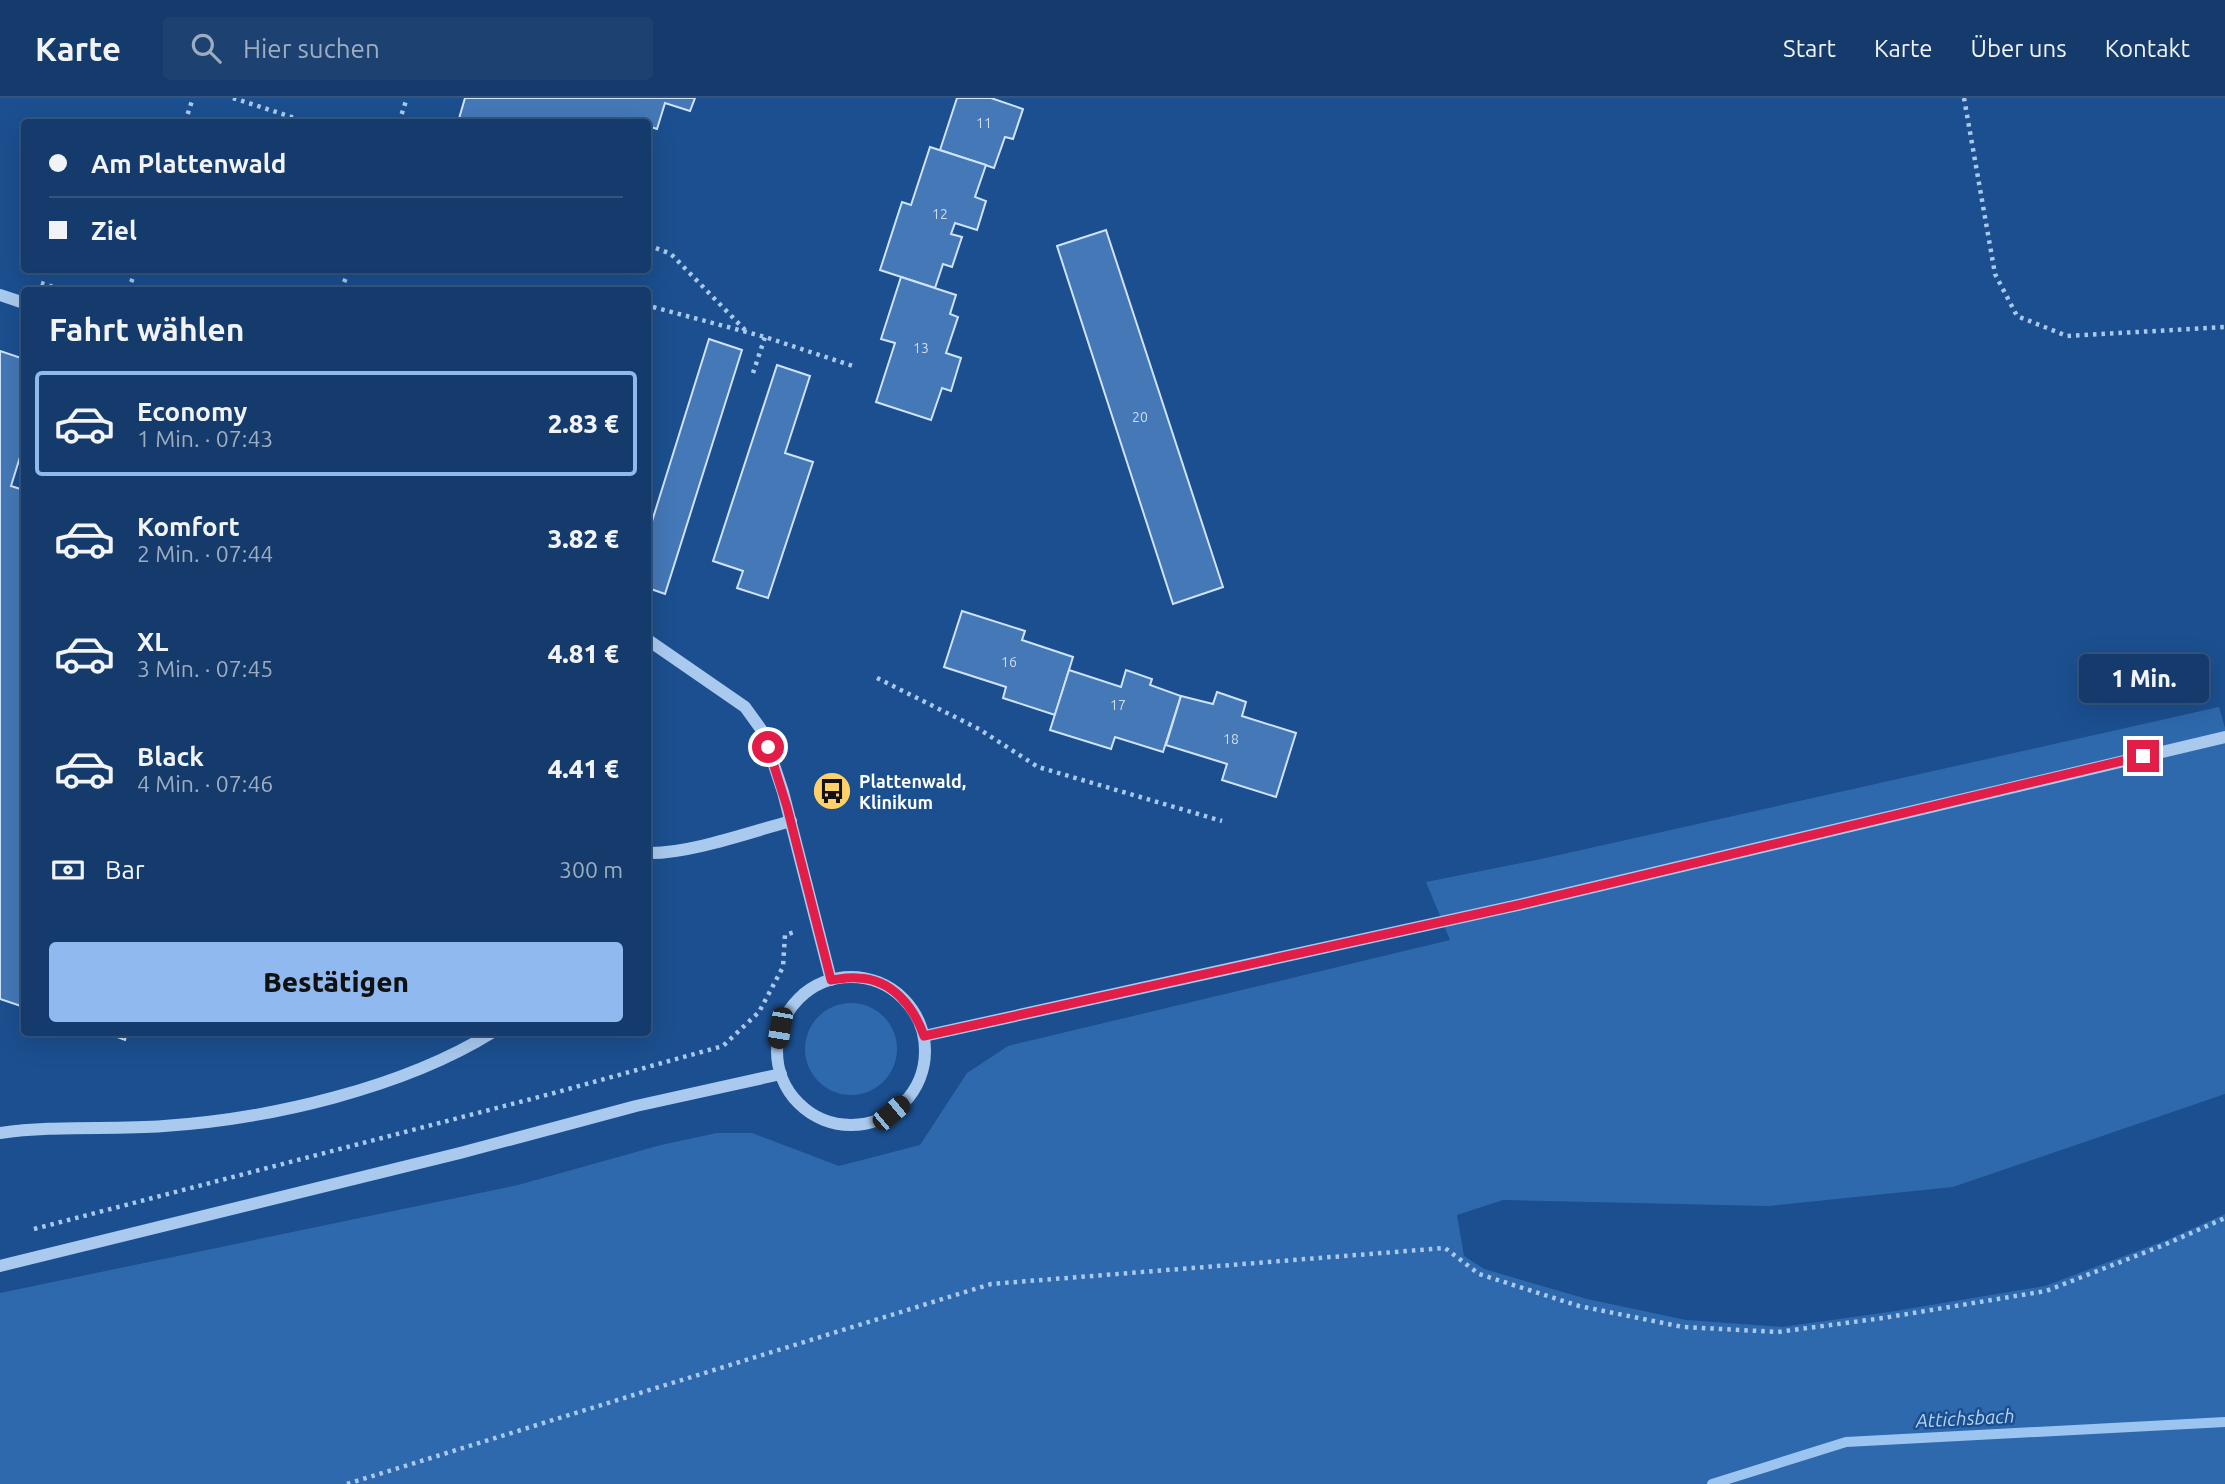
<!DOCTYPE html>
<html lang="de">
<meta charset="utf-8">
<style>
:root{--surface:#143b6b;--page:#1d4271;--text:#f1f3f6;--muted:#9dadc1;--line:#33557e;--accent:#90b9f0}
body{margin:0;font-family:Ubuntu,sans-serif;background:var(--page);color:var(--text);height:100vh;display:flex;flex-direction:column;font-size:26px;white-space:nowrap}
*{box-sizing:border-box;margin:0}
p{font-size:23px;color:var(--muted)}
.icon{flex:none;width:38px;height:38px;fill:none;stroke:currentColor;stroke-width:2;stroke-linecap:round;stroke-linejoin:round}
.map{position:relative;flex:1;overflow:hidden}
.sheet{position:absolute;left:21px;top:189px;width:630px;height:749px;display:flex;flex-direction:column;background:var(--surface);border-radius:7px;box-shadow:0 7px 28px #0002,0 0 0 2px var(--line)}
.sheet>*{flex:none}
.hud{position:absolute;left:21px;top:21px;width:630px;height:154px;border-radius:7px;box-shadow:0 7px 28px #0002,0 0 0 2px var(--line);display:grid;align-content:center;height:154px;padding:0 28px;background:var(--surface)}
.end{position:absolute;width:32px;height:32px;margin:-16px;border:9px solid #e11d48;background:#fff;box-shadow:0 0 0 4px #fff}
.from{border-radius:50%}
.bubble{position:absolute;height:49px;border-radius:7px;background:var(--surface);box-shadow:0 7px 28px #0002,0 0 0 2px var(--line);font-size:23px;font-weight:800;line-height:49px;text-align:center}
.car{position:absolute;width:21px;height:42px;margin:-21px -10px;border-radius:9px;box-shadow:0 0 5px 2px #0007;background:linear-gradient(#222 24%,#8ab4d8 0 40%,#222 0 76%,#8ab4d8 0 86%,#222 0)}
.hud b{display:flex;align-items:center;gap:24px;height:66px;font-size:26px}
.hud b+b{border-top:2px solid var(--line)}
.hud i{width:18px;height:18px;background:var(--text)}
ul{padding:0;list-style:none}
li{display:flex;align-items:center;gap:21px;height:105px;margin:0 14px 10px;padding:0 14px;border:4px solid transparent;border-radius:7px}
li div{flex:1}
li b{display:block;font-size:26px}
li em{font-style:normal;font-weight:800}
li.active{border-color:var(--accent)}
li>.icon{width:63px;height:63px;stroke-width:1.5}
h2{padding:0 28px;font-size:32px;line-height:84px}
.pay{display:flex;align-items:center;gap:18px;height:77px;padding:0 28px;font-size:26px}
.pay p{margin-inline-start:auto}
.primary-button{display:flex;gap:14px;margin-top:auto;padding:14px 28px}
.primary-button a{flex:1;height:80px;border-radius:7px;background:var(--accent);color:#111;font-size:28px;font-weight:800;line-height:80px;text-align:center}
header{display:flex;align-items:center;gap:42px;box-sizing:border-box;height:98px;padding:0 35px;background:var(--surface);border-bottom:2px solid var(--line)}
header strong{font-size:33px}
nav{display:flex;gap:38px;margin-inline-start:auto;font-size:24px}
.search{width:490px;height:63px;background:var(--page);display:flex;align-items:center;gap:18px;box-sizing:border-box;padding:0 24px;border-radius:7px;color:var(--muted);font-size:26px}
.map>svg:first-child{display:block}
.green{fill:#2e69ad}
.lines{fill:none;stroke-linecap:round;stroke-linejoin:round}
.stream{stroke:#9cc4f0;stroke-width:10}
.building{fill:#4478b7;stroke:#cfe3fa;stroke-width:2}
.path{stroke:#a9c9ee;stroke-width:4.5;stroke-dasharray:3.5 5;stroke-linecap:butt}
.minor{stroke:#a9c9ee;stroke-width:12}
.route{stroke:#e11d48;stroke-width:9}
.labels{text-anchor:middle;dominant-baseline:central;stroke-width:5;stroke-linejoin:round;paint-order:stroke}
.number-label{font-size:14px;fill:#d0dded}
.poi-label{font-size:18px;font-weight:bold;fill:#fff;stroke:#1b4f8f;text-anchor:start}
.water-label{font-size:19px;font-style:italic;fill:#b5d3f5;stroke:#1b4f8f}
</style>
<header>
<strong>Karte</strong>
<div class="search"><svg class="icon" aria-label="search" viewBox="0 0 24 24"><circle cx="10" cy="10" r="6"/><path d="M15 15l6 6"/></svg>Hier suchen</div>
<nav><a>Start</a><a>Karte</a><a>Über uns</a><a>Kontakt</a></nav>
</header>
<div class="map">
<svg width="2225" height="1386" viewBox="0 0 2225 1386">
<rect width="100%" height="100%" fill="#1b4f8f"/>
<g class="green">
<path d="M2219 609 2225 630V996L1953 1089 1769 1108 1503 1102 1457 1117 1464 1158 1484 1171 1587 1201 1686 1222 1782 1229 1889 1214 2045 1188 2169 1141 2225 1116V1386H0V1195L518 1087 661 1047 717 1035H752L839 1068 920 1047 967 975 1008 948 1450 842 1426 784 1541 761Z"/>
<circle cx="851" cy="951" r="46"/>
</g>
<g class="lines">
<path class="stream" d="M1712 1386 1846 1344 2225 1324"/>
</g>
<g class="building">
<path d="M465 0H695L690 13 665 5 657 31 648 28V24H638L622 20 621 24H458Z"/>
<path d="M957 0H991L1023 11 1013 41 1005 39 994 70 940 52Z"/>
<path d="M930 49 986 67 975 99 986 103 977 132 955 125 951 136 962 139 952 169 943 166 935 190 880 172 902 104 911 107Z"/>
<path d="M1106 132 1223 489 1173 506 1057 148Z"/>
<path d="M901 179 956 197 950 216 958 219 946 255 961 260 951 293 942 290 931 322 876 304 895 245 881 241Z"/>
<path d="M709 241 742 252 665 496 648 490V436Z"/>
<path d="M0 253 24 261V346L11 388 24 392V909L0 901Z"/>
<path d="M777 267 810 278 785 355 813 364 768 500 737 490 743 473 713 463Z"/>
<path d="M962 513 1025 533 1022 542 1073 559 1055 617 1003 600 1006 589 944 569Z"/>
<path d="M1069 572 1121 589 1126 572 1152 581 1150 587 1181 598 1163 654 1115 639 1111 651 1050 632Z"/>
<path d="M1217 594 1246 604 1242 618 1296 635 1276 699 1222 682 1227 666 1166 647 1181 598 1213 606Z"/>
<path d="M104 934H127L125 942Z"/>
</g>
<g class="lines">
<g class="path">
<path d="M233 0 307 24"/>
<path d="M1964 0 1995 176 2017 218 2067 238 2225 229"/>
<path d="M185 24 193 0"/>
<path d="M399 24 407 0"/>
<path d="M648 147 671 156 745 232"/>
<path d="M41 185 63 192"/>
<path d="M128 192 136 172"/>
<path d="M341 192 349 172"/>
<path d="M653 209 765 239 856 269"/>
<path d="M753 275 765 239"/>
<path d="M877 580 979 631 1038 669 1222 723"/>
<path d="M34 1131 554 995 723 948 759 914 783 869 785 837 795 834"/>
<path d="M347 1386 991 1186 1445 1150 1479 1176 1579 1208 1683 1229 1778 1234 1883 1220 2046 1193 2164 1147 2225 1120"/>
</g>
<g class="minor">
<path d="M0 197 24 205"/>
<path d="M648 542 745 609 763 634 783 694 831 882"/>
<path d="M648 755C689 756 750 734 791 723"/>
<circle cx="851" cy="953" r="74"/>
<path d="M924 938 1518 807 2225 639"/>
<path d="M0 1035C54 1027 110 1032 164 1028 270 1021 403 990 493 934"/>
<path d="M0 1168 460 1055 636 1008 781 976"/>
</g>
</g>
<g class="lines">
<path class="route" d="M768 649 787 709 831 882C840 881 849 879 858 880 892 881 914 909 924 938L1518 807 2143 658"/>
</g>
<defs>
<g id="bus-disc" transform="scale(2.0125)"><circle r="9.5" fill="#ffd166" stroke="#1b4f8f"/><path d="M-5-6H5V4H4V6H2V4H-2V6H-4V4H-5ZM-3.5-4V0h7V-4ZM-3.5 1.2v1.5H-2V1.2ZM2 1.2v1.5H3.5V1.2Z" fill="#111"/></g>
</defs>
<g fill-rule="evenodd">
<use href="#bus-disc" x="832" y="693"/>
</g>
<g class="labels">
<g class="number-label">
<text x="984" y="25">11</text>
<text x="940" y="116">12</text>
<text x="921" y="250">13</text>
<text x="1140" y="319">20</text>
<text x="1009" y="564">16</text>
<text x="1118" y="607">17</text>
<text x="1231" y="641">18</text>
</g>
<g class="poi-label">
<text x="859" y="683">Plattenwald,<tspan x="859" dy="21">Klinikum</tspan></text>
</g>
<g class="water-label">
<text transform="translate(1965 1320) rotate(-3)">Attichsbach</text>
</g>
</g>
</svg>
<i class="end from" style="left:768px;top:649px"></i>
<i class="end" style="left:2143px;top:658px"></i>
<div class="bubble" style="left:2079px;top:556px;width:130px">1 Min.</div>
<i class="car" style="left:780px;top:930px;rotate:190deg"></i>
<i class="car" style="left:891px;top:1015px;rotate:50deg"></i>
<div class="hud">
<b><i class="from"></i>Am Plattenwald</b>
<b><i></i>Ziel</b>
</div>
<section class="sheet">
<h2>Fahrt wählen</h2>
<ul>
<li class="active"><svg class="icon" aria-label="car" viewBox="0 0 24 24"><path d="M5 17H2v-5l4-1 3-4h7l3 4 3 1v5h-3M9 17h6M6 11h13"/><circle cx="7" cy="17" r="2"/><circle cx="17" cy="17" r="2"/></svg><div><b>Economy</b><p>1 Min. · 07:43</p></div><em>2.83 €</em></li>
<li><svg class="icon" aria-label="car" viewBox="0 0 24 24"><path d="M5 17H2v-5l4-1 3-4h7l3 4 3 1v5h-3M9 17h6M6 11h13"/><circle cx="7" cy="17" r="2"/><circle cx="17" cy="17" r="2"/></svg><div><b>Komfort</b><p>2 Min. · 07:44</p></div><em>3.82 €</em></li>
<li><svg class="icon" aria-label="car" viewBox="0 0 24 24"><path d="M5 17H2v-5l4-1 3-4h7l3 4 3 1v5h-3M9 17h6M6 11h13"/><circle cx="7" cy="17" r="2"/><circle cx="17" cy="17" r="2"/></svg><div><b>XL</b><p>3 Min. · 07:45</p></div><em>4.81 €</em></li>
<li><svg class="icon" aria-label="car" viewBox="0 0 24 24"><path d="M5 17H2v-5l4-1 3-4h7l3 4 3 1v5h-3M9 17h6M6 11h13"/><circle cx="7" cy="17" r="2"/><circle cx="17" cy="17" r="2"/></svg><div><b>Black</b><p>4 Min. · 07:46</p></div><em>4.41 €</em></li>
</ul>
<div class="pay"><svg class="icon" aria-label="cash" viewBox="0 0 24 24"><path d="M3 7h18v10H3z"/><circle cx="12" cy="12" r="2"/></svg>Bar<p>300 m</p></div>
<div class="primary-button"><a>Bestätigen</a></div>
</section>
</div>
